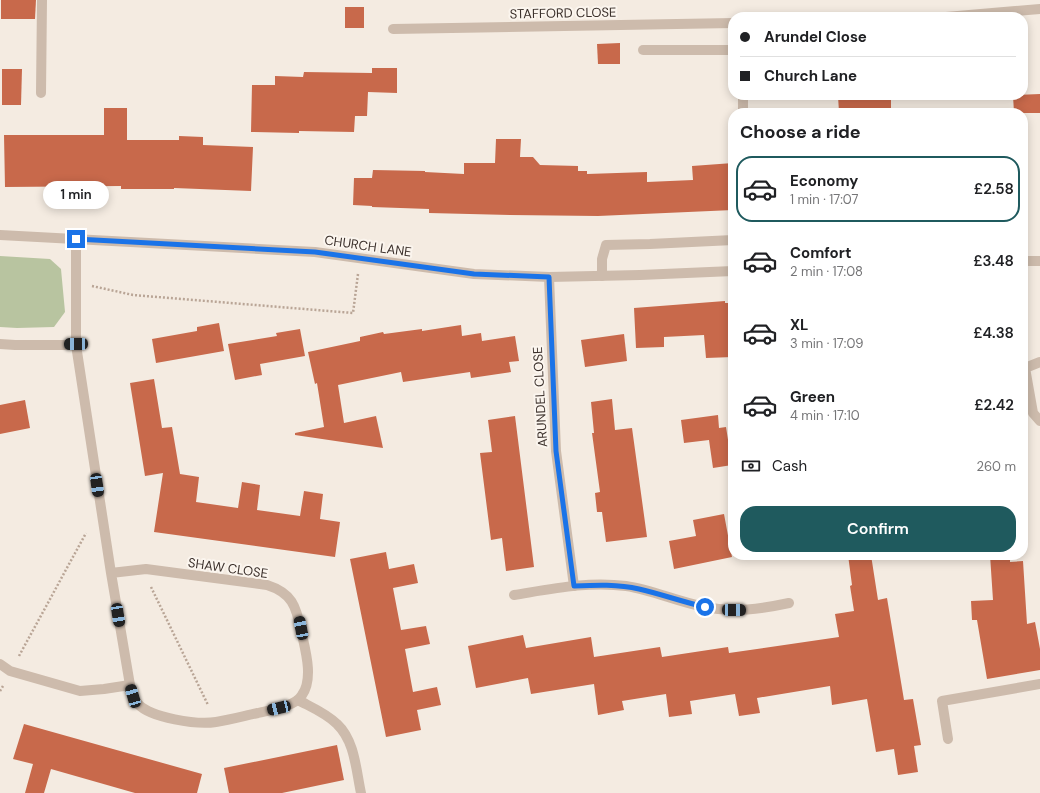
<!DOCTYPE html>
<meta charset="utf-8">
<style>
:root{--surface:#fff;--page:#f2f2f2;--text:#202124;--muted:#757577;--line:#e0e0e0;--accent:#1f5a5e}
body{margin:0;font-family:"DM Sans",sans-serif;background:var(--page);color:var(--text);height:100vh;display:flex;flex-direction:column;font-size:15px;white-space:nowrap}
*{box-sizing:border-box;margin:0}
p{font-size:13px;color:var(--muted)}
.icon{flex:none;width:22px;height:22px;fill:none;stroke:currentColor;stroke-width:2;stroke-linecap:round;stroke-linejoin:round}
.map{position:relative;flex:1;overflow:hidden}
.details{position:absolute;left:728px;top:108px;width:300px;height:452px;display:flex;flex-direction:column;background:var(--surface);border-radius:16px;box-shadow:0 2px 10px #0003}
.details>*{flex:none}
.guide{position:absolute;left:728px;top:12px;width:300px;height:88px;border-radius:16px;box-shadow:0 2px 10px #0003;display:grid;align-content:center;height:88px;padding:0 12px;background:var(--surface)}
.end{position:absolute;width:18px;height:18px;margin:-9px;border:5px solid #1a73e8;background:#fff;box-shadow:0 0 0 2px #fff}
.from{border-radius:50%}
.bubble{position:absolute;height:28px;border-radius:14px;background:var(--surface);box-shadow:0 2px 10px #0003;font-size:13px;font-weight:600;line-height:28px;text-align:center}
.car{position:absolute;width:12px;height:24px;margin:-12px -6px;border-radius:5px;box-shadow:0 0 3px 1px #0007;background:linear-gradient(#222 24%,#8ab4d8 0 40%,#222 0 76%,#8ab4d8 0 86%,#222 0)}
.guide b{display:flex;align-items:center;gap:14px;height:38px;font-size:15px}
.guide b+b{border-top:1px solid var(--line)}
.guide i{width:10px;height:10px;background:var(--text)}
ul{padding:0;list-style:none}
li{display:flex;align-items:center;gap:12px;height:66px;margin:0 8px 6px;padding:0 4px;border:2px solid transparent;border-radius:16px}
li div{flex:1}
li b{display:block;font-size:15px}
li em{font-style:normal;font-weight:600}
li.on{border-color:var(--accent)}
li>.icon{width:36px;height:36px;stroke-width:1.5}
h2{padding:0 12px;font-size:18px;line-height:48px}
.pay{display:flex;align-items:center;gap:10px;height:44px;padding:0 12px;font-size:15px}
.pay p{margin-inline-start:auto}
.cta{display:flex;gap:8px;margin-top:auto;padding:8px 12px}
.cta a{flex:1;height:46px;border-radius:16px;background:var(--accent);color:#fff;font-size:16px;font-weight:600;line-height:46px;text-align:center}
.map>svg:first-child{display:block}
.green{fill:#b8c4a0}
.building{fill:#c8694b}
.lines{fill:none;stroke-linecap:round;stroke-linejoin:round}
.path{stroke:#b9a596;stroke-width:2.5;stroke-dasharray:2 2;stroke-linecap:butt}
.service{stroke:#cdbbac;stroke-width:10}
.minor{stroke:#cdbbac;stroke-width:10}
.tertiary{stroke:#cdbbac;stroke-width:10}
.route{stroke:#1a73e8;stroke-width:5}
.labels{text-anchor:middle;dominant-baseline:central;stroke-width:4;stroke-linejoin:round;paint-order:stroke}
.street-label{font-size:13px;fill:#3b302b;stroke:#fbf5ee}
</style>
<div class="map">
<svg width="1040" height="793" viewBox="0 0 1040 793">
<rect width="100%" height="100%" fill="#f4ebe1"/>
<path class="green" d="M0 256 50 259 61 269 65 312 54 327 17 328 0 327Z"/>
<g class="building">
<path d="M1 0H36L35 19H1Z"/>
<rect x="345" y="7" width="19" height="21"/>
<path d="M620 43V64H598L597 44Z"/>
<path d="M372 68H397V93L368 92 367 116H355L354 132 299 131V133L251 132 252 85H275V76L303 77 304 72 372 73Z"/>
<path d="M2 69H22L21 105H2Z"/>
<path d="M1040 94V113H1014L1013 95Z"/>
<path d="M838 95H891V113H839Z"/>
<path d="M104 108H127V140H179V136L203 137V145L253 147 251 191 174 188V189H121V186L5 187 4 135H104Z"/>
<path d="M496 139H521L520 157H533L540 165 578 166V171H587V174L647 172V182L693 180 692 166 733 163V210L598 216 510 215 429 213V209L372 207V206L353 205 354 178H372L373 170 425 171V172L464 174V163H495Z"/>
<path d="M725 301V303H733V357L706 358 704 335 664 337V347L636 348 634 308Z"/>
<path d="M219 323 224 351 156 363 152 339 197 331V327Z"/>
<path d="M461 325 462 336 481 333 482 341 515 336 519 361 509 362 511 372 471 378 470 372 403 382 401 372 338 385 344 423 376 416 383 448 295 435V433L324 427 317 383 315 384 308 352 360 341V337L383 332 384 334 422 329V331Z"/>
<path d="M300 329 305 356 260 364 262 375 235 380 228 344 277 336 276 333Z"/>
<path d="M624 334 627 361 585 367 581 340Z"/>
<path d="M154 379 162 428 172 427 180 474 199 477 196 502 238 508 242 482 260 485 257 510 300 516 304 491 323 494 320 519 340 522 335 557 154 532 163 473 145 476 130 383Z"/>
<path d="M612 399 615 430 632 428 647 537 606 542 602 512H597L595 493 600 492 592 433H594L591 402Z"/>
<path d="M25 400 30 428 0 434V405Z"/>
<path d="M718 415 719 428 726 427 732 465 713 468 709 440 684 443 681 420Z"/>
<path d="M515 416 534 567 506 571 502 538 491 540 480 453 492 452 488 420Z"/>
<path d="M724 514 732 557 674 569 669 541 696 536 693 520Z"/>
<path d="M386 552 389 569 414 564 418 583 393 588 401 630 426 626 430 644 405 649 413 692 437 687 441 705 417 710 421 730 386 737 350 559Z"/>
<path d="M848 555H871L878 600 887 598 904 700 913 699 921 745 914 746 918 772 898 775 894 749 876 752 867 699 832 705 830 686 757 698 760 713 739 716 735 694 690 701 692 714 669 717 666 694 622 701 624 710 598 715 594 684 531 694 528 678 476 688 468 646 523 635 526 648 591 637 594 657 660 647 662 657 728 647 729 653 839 637 835 614 854 611 850 586 852 585Z"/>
<path d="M990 555H1010V562L1023 561 1027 624 1035 622 1040 649V670L987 679 977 620H972L971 601 993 600Z"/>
<path d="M24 724 202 774 197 793H135L51 769 44 793H25L33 764 13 759Z"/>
<path d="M337 745 344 780 282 793H229L224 768Z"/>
</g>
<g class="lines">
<g class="path">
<path d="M92 286 133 295 353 313 358 274"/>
<path d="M151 587 208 705"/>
<path d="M19 656 86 533"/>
<path d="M0 691 3 686"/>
</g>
<g class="service">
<path d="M643 50H733"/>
<path d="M41 93 42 0"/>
<path d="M743 95V113"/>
<path d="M602 276V259L606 245 650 244 733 240"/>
<path d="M1040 362 1025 368 1033 413 1040 421"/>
<path d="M0 664 10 671 80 691 104 689 130 685"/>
<path d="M298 700C311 707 326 713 337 724 355 741 356 770 361 793"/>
<path d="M948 739 942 701 1040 684"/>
</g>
<g class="minor">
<path d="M946 17 1040 9"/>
<path d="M393 29 733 23"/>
<path d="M76 239V345L111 573 146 569 267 585C292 593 296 606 301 630 305 649 314 678 302 695 295 707 270 710 258 713 244 716 230 720 216 722 197 725 151 718 138 704 133 699 132 692 130 685L111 573"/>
<path d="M549 277 556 451 574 586"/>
<path d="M0 344 15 345H76"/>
<path d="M514 595C551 589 588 581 626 586 653 590 678 602 705 607 734 613 761 609 789 603"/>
</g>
<g class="tertiary">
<path d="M0 235 315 252 474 274 549 277 640 275 733 271"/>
<path d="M1023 261H1040"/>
</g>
</g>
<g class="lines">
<path class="route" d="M76 239 315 252 474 274 549 277 556 451 574 586C596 585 618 584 639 589 661 594 683 602 705 607"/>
</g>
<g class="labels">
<g class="street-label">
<text transform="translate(563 13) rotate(-1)">STAFFORD CLOSE</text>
<text transform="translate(368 246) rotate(8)">CHURCH LANE</text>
<text transform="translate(540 397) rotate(-93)">ARUNDEL CLOSE</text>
<text transform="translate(228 568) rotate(8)">SHAW CLOSE</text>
</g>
</g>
</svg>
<i class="end from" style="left:705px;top:607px"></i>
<i class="end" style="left:76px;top:239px"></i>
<div class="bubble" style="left:43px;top:181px;width:66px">1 min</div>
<i class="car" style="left:76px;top:344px;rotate:269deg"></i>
<i class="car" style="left:97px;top:485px;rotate:172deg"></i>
<i class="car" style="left:734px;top:610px;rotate:91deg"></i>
<i class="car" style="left:118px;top:615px;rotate:171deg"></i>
<i class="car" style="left:301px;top:628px;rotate:349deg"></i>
<i class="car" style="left:133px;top:696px;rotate:344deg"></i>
<i class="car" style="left:279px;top:708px;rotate:257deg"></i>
<div class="guide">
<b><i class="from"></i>Arundel Close</b>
<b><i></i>Church Lane</b>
</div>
<section class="details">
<h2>Choose a ride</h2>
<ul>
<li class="on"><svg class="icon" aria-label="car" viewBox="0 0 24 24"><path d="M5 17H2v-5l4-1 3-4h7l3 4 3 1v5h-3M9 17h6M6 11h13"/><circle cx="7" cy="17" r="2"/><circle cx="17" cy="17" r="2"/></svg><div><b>Economy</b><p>1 min · 17:07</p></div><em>£2.58</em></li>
<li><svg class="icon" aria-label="car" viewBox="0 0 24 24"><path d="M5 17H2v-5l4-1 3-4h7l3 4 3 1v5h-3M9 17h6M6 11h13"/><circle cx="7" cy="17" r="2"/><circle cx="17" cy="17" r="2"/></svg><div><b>Comfort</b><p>2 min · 17:08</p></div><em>£3.48</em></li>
<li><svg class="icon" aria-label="car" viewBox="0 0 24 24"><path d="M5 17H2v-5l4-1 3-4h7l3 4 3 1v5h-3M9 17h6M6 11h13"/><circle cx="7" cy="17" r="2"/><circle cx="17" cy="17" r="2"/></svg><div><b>XL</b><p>3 min · 17:09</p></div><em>£4.38</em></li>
<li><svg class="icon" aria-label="car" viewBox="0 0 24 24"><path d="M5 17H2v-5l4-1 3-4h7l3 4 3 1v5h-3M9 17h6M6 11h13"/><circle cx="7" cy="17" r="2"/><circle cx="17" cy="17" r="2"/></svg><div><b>Green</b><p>4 min · 17:10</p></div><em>£2.42</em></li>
</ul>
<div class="pay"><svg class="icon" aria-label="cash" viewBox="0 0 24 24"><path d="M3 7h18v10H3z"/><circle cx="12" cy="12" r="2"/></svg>Cash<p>260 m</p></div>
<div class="cta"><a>Confirm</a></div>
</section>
</div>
